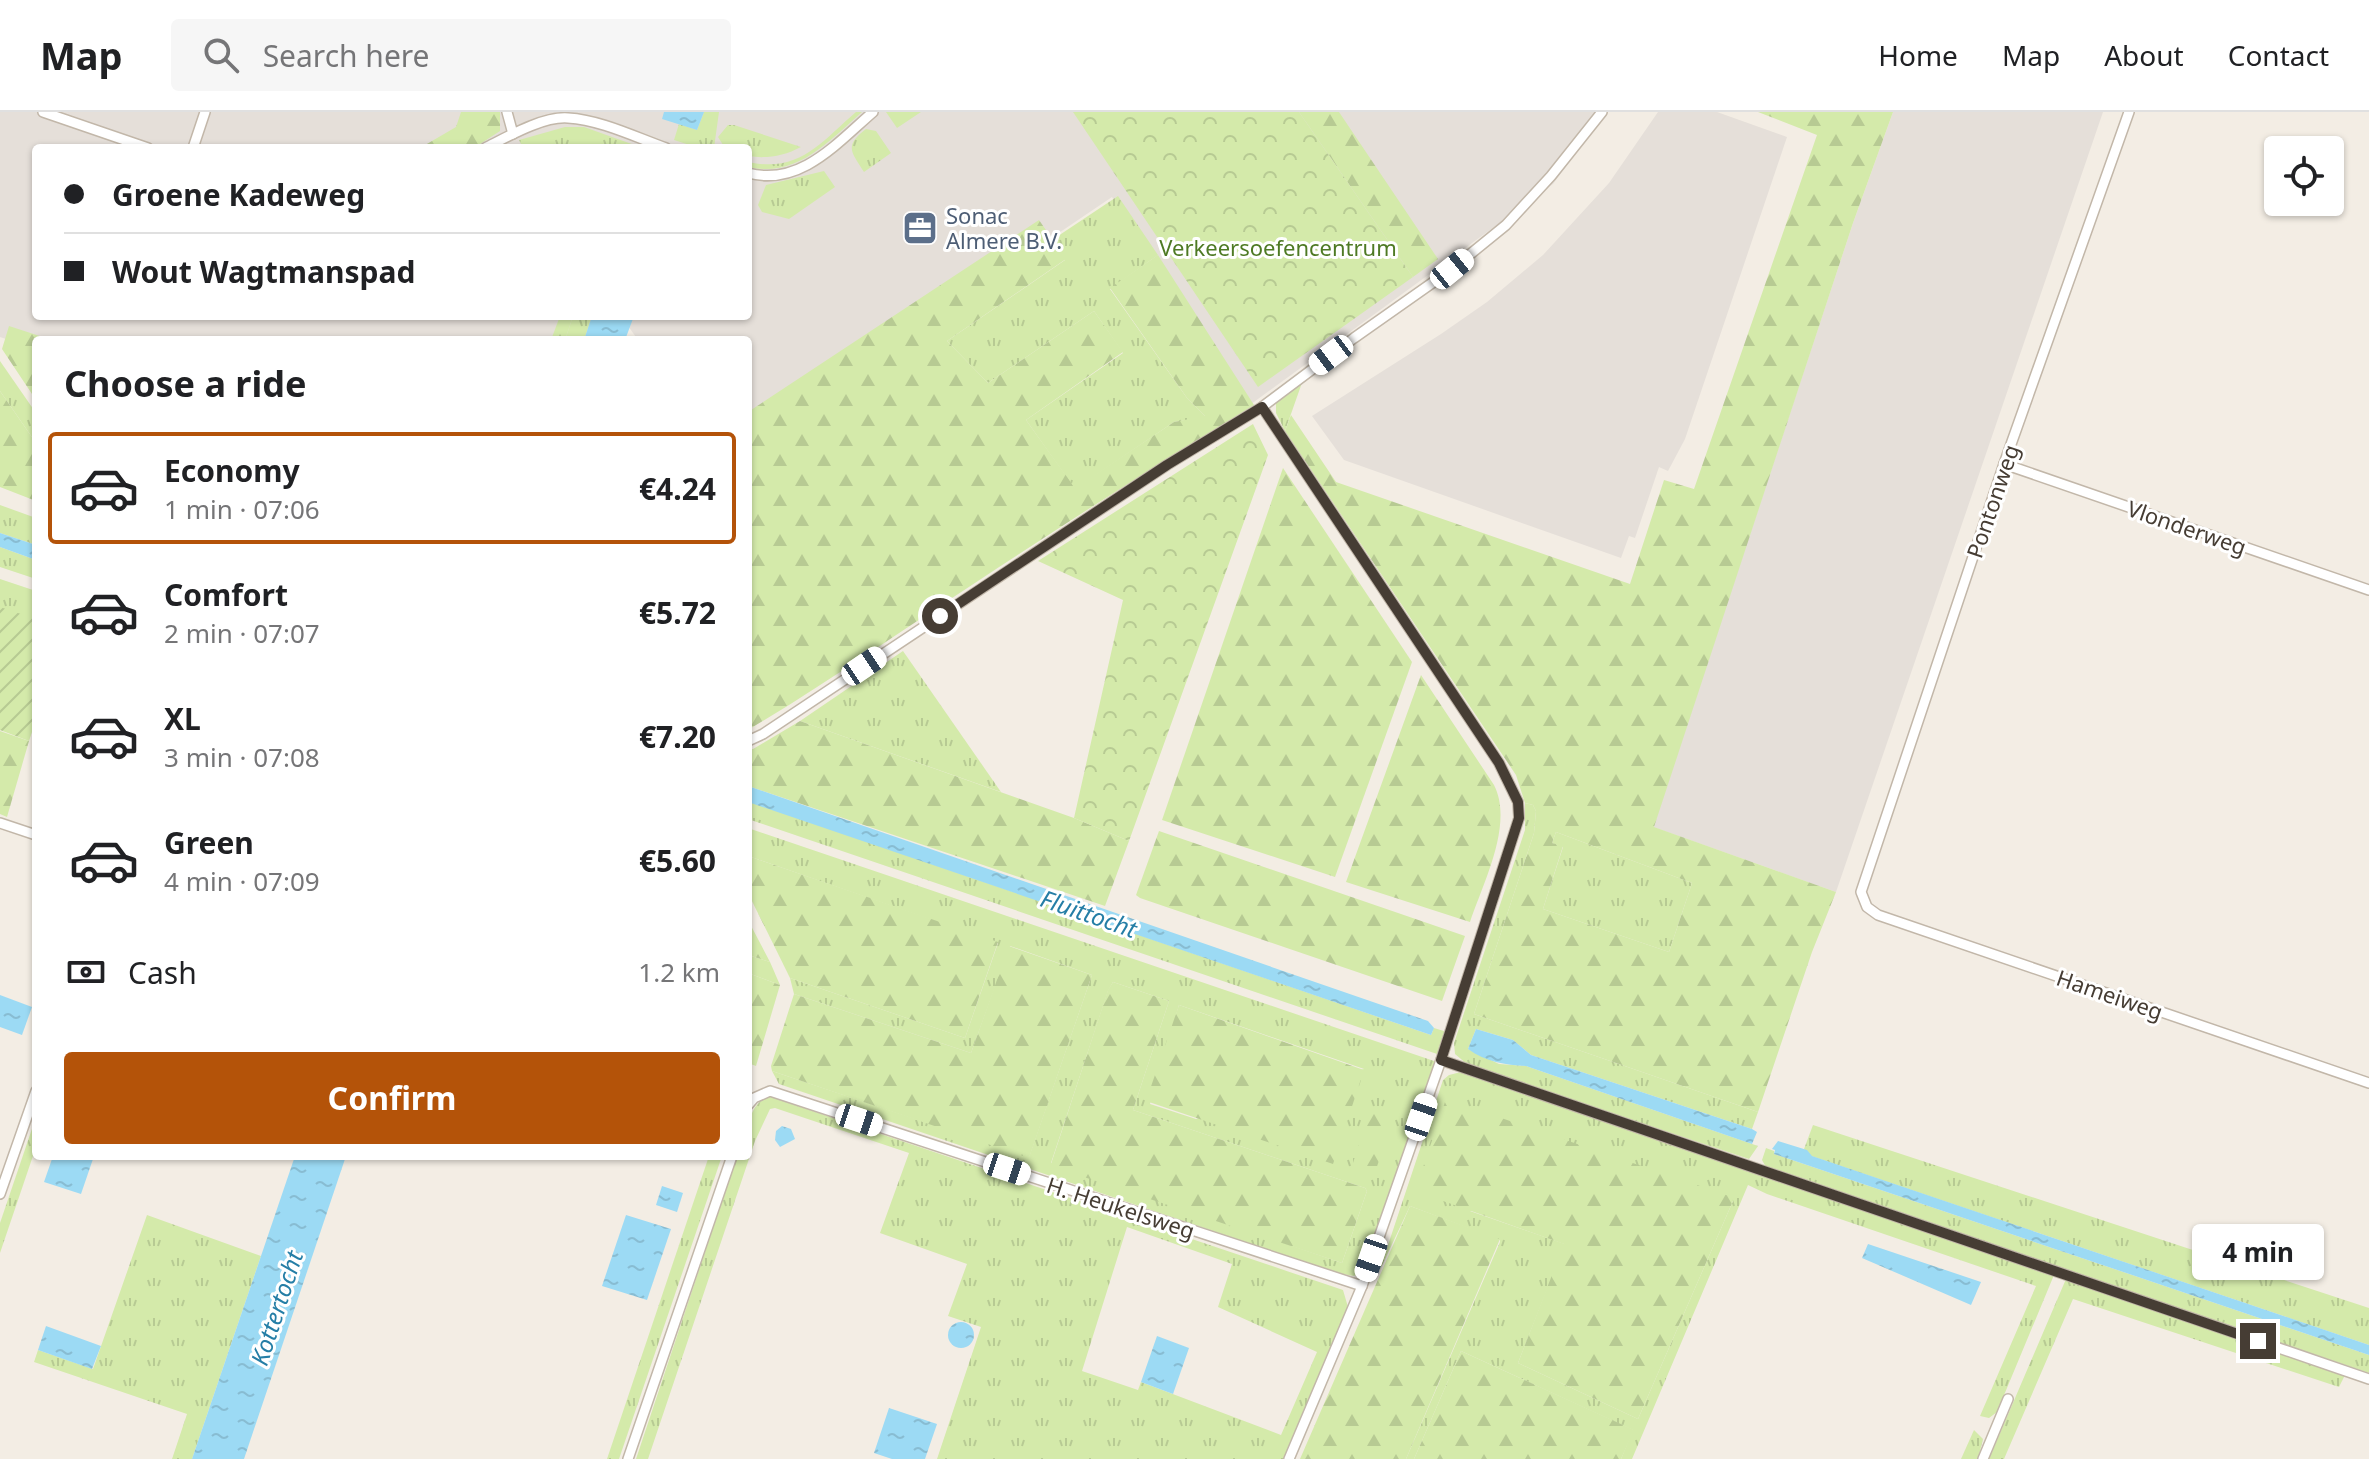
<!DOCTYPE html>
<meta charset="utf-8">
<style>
:root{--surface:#fff;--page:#f6f6f6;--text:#202124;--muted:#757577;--line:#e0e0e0;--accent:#b45309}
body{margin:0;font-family:"Noto Sans",sans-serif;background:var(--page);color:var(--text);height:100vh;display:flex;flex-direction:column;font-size:30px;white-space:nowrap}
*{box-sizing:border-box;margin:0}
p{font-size:26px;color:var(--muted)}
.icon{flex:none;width:44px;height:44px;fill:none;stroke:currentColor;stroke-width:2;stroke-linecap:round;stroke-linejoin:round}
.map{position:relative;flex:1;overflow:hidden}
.details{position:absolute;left:32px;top:224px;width:720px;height:824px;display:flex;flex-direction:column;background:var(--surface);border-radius:8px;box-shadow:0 2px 6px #0004}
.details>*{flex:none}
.guide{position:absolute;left:32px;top:32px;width:720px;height:176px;border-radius:8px;box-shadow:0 2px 6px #0004;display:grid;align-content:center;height:176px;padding:0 32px;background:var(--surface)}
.tools{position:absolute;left:2264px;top:24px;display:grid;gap:16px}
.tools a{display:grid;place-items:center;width:80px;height:80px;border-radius:8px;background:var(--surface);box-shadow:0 2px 6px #0004;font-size:40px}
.end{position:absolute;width:36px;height:36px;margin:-18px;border:10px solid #463d34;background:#fff;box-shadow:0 0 0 4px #fff}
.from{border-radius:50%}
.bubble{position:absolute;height:56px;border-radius:8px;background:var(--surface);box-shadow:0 2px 6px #0004;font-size:26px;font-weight:700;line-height:56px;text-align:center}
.car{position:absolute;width:24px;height:48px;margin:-24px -12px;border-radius:10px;box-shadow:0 0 6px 2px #0007;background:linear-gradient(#fff 24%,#345 0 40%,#fff 0 76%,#345 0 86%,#fff 0)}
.guide b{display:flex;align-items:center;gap:28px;height:76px;font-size:30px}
.guide b+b{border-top:2px solid var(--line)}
.guide i{width:20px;height:20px;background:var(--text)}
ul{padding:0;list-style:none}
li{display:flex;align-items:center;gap:24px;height:112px;margin:0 16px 12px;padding:0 16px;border:4px solid transparent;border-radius:8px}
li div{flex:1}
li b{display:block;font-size:30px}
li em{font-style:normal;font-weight:700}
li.selected{border-color:var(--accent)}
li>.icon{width:72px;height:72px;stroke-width:1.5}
h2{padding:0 32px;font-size:36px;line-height:96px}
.pay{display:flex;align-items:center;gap:20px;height:88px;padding:0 32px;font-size:30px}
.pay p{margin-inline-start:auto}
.action{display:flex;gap:16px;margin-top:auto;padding:16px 32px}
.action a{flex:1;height:92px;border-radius:8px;background:var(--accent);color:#fff;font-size:32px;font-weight:700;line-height:92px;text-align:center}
header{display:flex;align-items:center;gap:48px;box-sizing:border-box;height:112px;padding:0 40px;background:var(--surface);border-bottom:2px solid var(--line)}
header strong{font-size:38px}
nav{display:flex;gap:44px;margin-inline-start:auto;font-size:28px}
.search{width:560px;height:72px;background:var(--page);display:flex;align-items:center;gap:20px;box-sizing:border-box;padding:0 28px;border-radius:8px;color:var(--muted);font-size:30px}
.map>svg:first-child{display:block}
.industrial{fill:#e5dfd9}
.grass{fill:url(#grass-tufts);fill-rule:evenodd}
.forest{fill:url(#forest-firs);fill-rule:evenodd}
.park{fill:url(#park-crowns)}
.garden{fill:url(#garden-furrows)}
.water{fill:url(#water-ripples)}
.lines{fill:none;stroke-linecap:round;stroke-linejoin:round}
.street-casing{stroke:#c2b7a9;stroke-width:12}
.street{stroke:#fff;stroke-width:9}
.route{stroke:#463d34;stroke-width:10}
.labels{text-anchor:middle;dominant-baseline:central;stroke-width:6;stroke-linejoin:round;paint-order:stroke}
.service-label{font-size:22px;fill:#4e5e75;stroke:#fff;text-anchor:start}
.park-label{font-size:22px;fill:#4e7a24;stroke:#fff}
.street-label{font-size:22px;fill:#463d34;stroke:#fff}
.water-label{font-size:24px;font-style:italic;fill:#257ea6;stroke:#fff}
</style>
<header>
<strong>Map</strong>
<div class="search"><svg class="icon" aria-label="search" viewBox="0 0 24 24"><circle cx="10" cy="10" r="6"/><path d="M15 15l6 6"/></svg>Search here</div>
<nav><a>Home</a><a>Map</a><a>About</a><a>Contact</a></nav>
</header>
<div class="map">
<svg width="2369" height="1347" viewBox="0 0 2369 1347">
<defs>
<pattern id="grass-tufts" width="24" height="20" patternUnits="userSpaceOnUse" patternTransform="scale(2)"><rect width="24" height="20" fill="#d4eaaa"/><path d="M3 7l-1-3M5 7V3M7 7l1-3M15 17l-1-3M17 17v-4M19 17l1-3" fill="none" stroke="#b7ca93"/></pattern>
<pattern id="forest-firs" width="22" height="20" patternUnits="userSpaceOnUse" patternTransform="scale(2)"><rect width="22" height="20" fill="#d4eaaa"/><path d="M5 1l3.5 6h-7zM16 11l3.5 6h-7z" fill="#b7ca93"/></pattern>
<pattern id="park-crowns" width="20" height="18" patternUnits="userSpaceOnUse" patternTransform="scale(2)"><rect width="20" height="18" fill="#d4eaaa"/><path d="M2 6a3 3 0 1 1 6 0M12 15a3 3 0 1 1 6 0" fill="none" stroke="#b7ca93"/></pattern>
<pattern id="garden-furrows" width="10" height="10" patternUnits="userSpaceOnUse" patternTransform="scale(2)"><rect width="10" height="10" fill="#d4eaaa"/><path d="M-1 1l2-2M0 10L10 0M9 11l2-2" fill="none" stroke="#b7ca93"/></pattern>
<pattern id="water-ripples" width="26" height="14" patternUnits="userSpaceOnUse" patternTransform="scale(2)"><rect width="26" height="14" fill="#9cdaf4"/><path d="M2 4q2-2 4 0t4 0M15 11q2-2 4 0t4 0" fill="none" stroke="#88bcd2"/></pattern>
</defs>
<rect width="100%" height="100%" fill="#f3ede4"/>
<g class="industrial">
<path d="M0 0H1606L1553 72 1247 295 1112 85 748 331V228H638L621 204H748V36H36V204H614L605 228H36V237L0 225Z"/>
<path d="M1658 0H1717L1787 25 1685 327 1668 359 1659 355 1635 426 1629 424 1621 446 1344 348 1312 304 1441 222 1487 190 1543 143 1609 71Z"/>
<path d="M1893 0H2103L1836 780 1653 715 1853 111Z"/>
</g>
<g class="grass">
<path d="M704 0H719L714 36H699L674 28 679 12 697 18Z"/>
<path d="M856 0H862C828 30 797 66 748 55V50C800 61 820 31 856 0Z"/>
<path d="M886 0H921L897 16Z"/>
<path d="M728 13H734L801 35C784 44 767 47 748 44V36H725L718 25Z"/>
<path d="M565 15H584L643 36H523L519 28Z"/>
<path d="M866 17 876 19 891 41 864 60C851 39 844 34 866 17Z"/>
<path d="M824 59 835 75 789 107 762 100 758 93 766 73Z"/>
<path d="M1118 84 1158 143 1110 177 1187 286 1206 305 1174 310 1075 377 1026 308 1123 241 1094 199 988 271 947 229 1065 148 1052 128Z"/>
<path d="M573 204H592L584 228H565Z"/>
<path d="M0 249 36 301V331L0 279Z"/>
<path d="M1304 265 1285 319 1276 301V289Z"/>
<path d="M0 393 36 406V433L0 421Z"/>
<path d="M0 435 36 448V467L0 455Z"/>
<path d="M0 467 36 479V508L0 496Z"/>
<path d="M903 539 1001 680 800 609Z"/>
<path d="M748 689 1431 923 1434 916 1447 920 1440 943 748 707Z"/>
<path d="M1525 691 1533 693 1536 699 1534 721 1474 902 1758 1000 1752 1017 1531 943 1513 928 1476 917 1468 937 1499 952 1526 954 1758 1034 1749 1047 1468 953 1455 942 1454 931 1525 718Z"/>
<path d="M748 716 1434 949 1436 952 1365 1156 1354 1164 1337 1161 779 972 772 959 1029 1045 1092 863 1010 834 971 941 794 882 790 866 965 926 998 831 748 744ZM1113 870 1169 889 1133 998 1365 1076 1367 1079 1342 1151 1051 1051 1108 879ZM1179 893 1364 957 1196 1007 1150 992Z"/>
<path d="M1556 720 1692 771 1669 840 1543 797 1563 735 1552 731Z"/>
<path d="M748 843 770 850 780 873 748 861Z"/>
<path d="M1461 960 2054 1163 1997 1300 1989 1306 1980 1304 2036 1174 1767 1082 1748 1073 1632 1347H1621L1633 1318 1461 1239 1414 1347H1406L1500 1130V1128L1410 1094 1379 1160 1443 968 1449 963ZM1733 1089 1638 1307 1518 1251 1565 1132 1470 1099Z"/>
<path d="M768 984 1343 1178 1348 1195 1284 1347H937L981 1215 948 1204 967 1152 880 1121 909 1041 775 996 770 997 755 1029 648 1347H636L737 1044H748C748 1021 745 996 768 984ZM1127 1115 1232 1152 1218 1195 1317 1240 1281 1323 1141 1270 1138 1278 1082 1259Z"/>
<path d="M36 1005V1035L0 1141V1111Z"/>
<path d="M1813 1013 2369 1196V1233L1811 1044 1804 1037Z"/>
<path d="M1766 1036 1774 1039V1042L2369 1243V1261L1767 1057 1762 1048Z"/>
<path d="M709 1044H722L619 1347H607Z"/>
<path d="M147 1103 261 1144 192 1347H172L187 1302 34 1250 38 1238 93 1257Z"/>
<path d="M2066 1167 2346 1261 2339 1275 2073 1187 2004 1347H1989Z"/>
<path d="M1974 1318 1983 1327 1978 1347H1961Z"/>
</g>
<g class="forest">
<path d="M461 0H500V19L474 36H420L456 15Z"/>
<path d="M1299 0H1339L1438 147 1413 165Z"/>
<path d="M1758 0H1893L1853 111 1654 715 1836 780 1812 840 1758 1000 1474 902 1534 721 1536 699 1533 693 1525 691 1516 663 1285 319 1291 303 1336 370 1630 472 1664 368 1694 377 1817 23ZM1556 720 1692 771 1669 840 1543 797 1563 734 1552 731Z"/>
<path d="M1039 108 1066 147 947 229 988 271 1094 199 1123 240 1026 308 1075 376 1174 310 1205 304 1187 286 1110 176 1158 143 1254 293C1161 350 1069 409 978 469 901 519 827 571 748 618V300Z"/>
<path d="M560 204H573L565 228H551Z"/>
<path d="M9 214 52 228H36V288L2 237Z"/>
<path d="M0 279 36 331V389L0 375Z"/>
<path d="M1283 356 1412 550 1335 765 1162 708Z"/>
<path d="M1421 563 1494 673C1514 712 1483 771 1470 810L1346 770Z"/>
<path d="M800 609 1074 706 1129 729 1105 794 748 674V637H753Z"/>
<path d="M0 619 29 629 7 705 0 702Z"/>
<path d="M1159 719 1465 824 1442 889 1140 786 1136 783Z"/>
<path d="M748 744 998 830 965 926 790 866 748 781Z"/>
<path d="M748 807V808L770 850 748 843Z"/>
<path d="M1009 834 1092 863 1029 1046 772 959 771 954 794 882 971 941Z"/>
<path d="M748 861 780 873 756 954 748 951Z"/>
<path d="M1113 870 1169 889 1133 998 1365 1076 1367 1079 1342 1151 1054 1055 1051 1052 1108 878Z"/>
<path d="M1179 893 1364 958 1333 1052 1146 989Z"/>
<path d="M1446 987 1732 1085 1733 1089 1638 1307 1518 1251 1564 1132 1415 1079Z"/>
<path d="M1370 999 1393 1008 1373 1066 1351 1057Z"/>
<path d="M1410 1094 1500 1127 1406 1347H1300Z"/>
<path d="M1461 1239 1634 1318 1621 1347H1414Z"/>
</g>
<g class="park">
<path d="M1073 0H1299L1413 165 1258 275Z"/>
<path d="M1253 312 1268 343 1129 729 1074 706 1123 488 1038 449Z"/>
</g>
<path class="garden" d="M0 495 36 507V608L29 629 0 618Z"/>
<g class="water">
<path d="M664 0H704L697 18 662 7Z"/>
<path d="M592 204H634L625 228H584Z"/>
<path d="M0 421 36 433V448L0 435Z"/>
<path d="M748 674 1428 909 1434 916 1431 923 748 690Z"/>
<path d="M0 883 32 895 22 923 0 915Z"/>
<path d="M1476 917 1513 928 1531 943 1752 1017 1757 1020 1752 1032 1526 954C1505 953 1486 950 1468 937Z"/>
<path d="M782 1014 791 1017 795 1027 780 1035 775 1028 776 1019Z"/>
<path d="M1778 1029 1807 1038 1812 1044 2369 1233V1243L1774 1042 1775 1038 1772 1037Z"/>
<path d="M53 1044H94L81 1082 44 1070Z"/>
<path d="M295 1044H346L244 1347H192Z"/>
<path d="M662 1074 683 1081 677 1100 656 1093Z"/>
<path d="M626 1103 671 1117 647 1188 602 1174Z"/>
<path d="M1868 1132 1981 1170 1971 1193 1862 1146Z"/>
<circle cx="961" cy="1223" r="13"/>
<path d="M46 1214 101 1234 92 1257 38 1238Z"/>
<path d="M1157 1224 1189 1236 1173 1282 1141 1270Z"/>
<path d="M889 1296 937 1312 925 1347H892L874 1341Z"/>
</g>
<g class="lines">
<g class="street-casing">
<g id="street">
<path d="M43 0 148 36"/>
<path d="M507 0 513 22"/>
<path d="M2129 0 2004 352 1861 780 1867 795 1878 803 2369 971"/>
<path d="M193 36 205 0"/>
<path d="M485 36C507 25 543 4 568 6 601 8 635 25 666 36"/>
<path d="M748 61C800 75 837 31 873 0"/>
<path d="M1262 295 1499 651 1518 690 1519 706 1441 948 1362 1174 1289 1347"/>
<path d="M2004 352 2369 478"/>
<path d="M748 629 763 622 1167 353 1262 295 1354 226 1452 157 1506 113 1551 64 1602 0"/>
<path d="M0 711 36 723"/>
<path d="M1441 948 2369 1267"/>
<path d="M748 993 754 986 770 979 1362 1174"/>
<path d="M0 1082 36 979"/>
<path d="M628 1347 732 1044"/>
<path d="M1983 1347 2008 1287"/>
</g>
</g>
<use href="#street" class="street"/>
</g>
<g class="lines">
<path class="route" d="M940 504 1167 353 1262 295 1499 651 1518 690 1519 706 1441 948 2258 1229"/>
</g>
<defs>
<g id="office-square" transform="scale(1.8)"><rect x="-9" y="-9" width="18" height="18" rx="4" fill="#5c6f8a" stroke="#fff"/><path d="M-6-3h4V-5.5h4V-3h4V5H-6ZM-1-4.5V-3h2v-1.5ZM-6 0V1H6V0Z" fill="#fff"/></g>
</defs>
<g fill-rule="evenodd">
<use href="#office-square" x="920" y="116"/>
</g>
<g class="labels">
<g class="service-label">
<text x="946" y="103">Sonac<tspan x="946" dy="25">Almere B.V.</tspan></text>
</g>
<g class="park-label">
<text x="1278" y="135">Verkeersoefencentrum</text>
</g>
<g class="street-label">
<text transform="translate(1992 389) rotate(-71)">Pontonweg</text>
<text transform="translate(2187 415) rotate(19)">Vlonderweg</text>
<text transform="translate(2110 882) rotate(19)">Hameiweg</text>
<text transform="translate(1121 1095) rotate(18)">H. Heukelsweg</text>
</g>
<g class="water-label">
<text transform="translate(1089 801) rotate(19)">Fluittocht</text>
<text transform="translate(276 1196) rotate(-72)">Kottertocht</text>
</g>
</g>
</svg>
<div class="tools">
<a><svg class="icon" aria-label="locate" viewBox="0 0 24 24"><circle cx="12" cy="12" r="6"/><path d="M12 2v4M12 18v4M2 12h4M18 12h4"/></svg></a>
</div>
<i class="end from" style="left:940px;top:504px"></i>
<i class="end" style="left:2258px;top:1229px"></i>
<div class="bubble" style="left:2192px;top:1112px;width:132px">4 min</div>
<i class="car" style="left:1452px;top:157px;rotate:51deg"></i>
<i class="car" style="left:1331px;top:243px;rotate:233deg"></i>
<i class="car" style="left:864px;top:554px;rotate:56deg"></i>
<i class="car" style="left:1421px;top:1005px;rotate:19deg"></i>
<i class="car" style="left:859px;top:1008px;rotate:108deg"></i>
<i class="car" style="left:1007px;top:1057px;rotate:108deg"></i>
<i class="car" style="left:1371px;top:1146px;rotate:199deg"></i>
<div class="guide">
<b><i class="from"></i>Groene Kadeweg</b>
<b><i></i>Wout Wagtmanspad</b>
</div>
<section class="details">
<h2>Choose a ride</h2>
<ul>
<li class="selected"><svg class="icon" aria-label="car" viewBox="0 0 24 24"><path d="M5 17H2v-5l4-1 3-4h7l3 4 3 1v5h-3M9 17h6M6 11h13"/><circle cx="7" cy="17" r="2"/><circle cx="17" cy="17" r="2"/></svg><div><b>Economy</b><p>1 min · 07:06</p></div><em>€4.24</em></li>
<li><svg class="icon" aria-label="car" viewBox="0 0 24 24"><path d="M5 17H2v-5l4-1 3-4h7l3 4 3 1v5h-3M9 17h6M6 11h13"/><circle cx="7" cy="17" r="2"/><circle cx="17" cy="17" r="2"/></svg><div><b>Comfort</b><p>2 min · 07:07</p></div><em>€5.72</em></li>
<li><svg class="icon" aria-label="car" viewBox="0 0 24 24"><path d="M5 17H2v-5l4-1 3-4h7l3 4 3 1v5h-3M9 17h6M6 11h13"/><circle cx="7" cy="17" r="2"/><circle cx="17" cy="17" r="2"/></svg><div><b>XL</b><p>3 min · 07:08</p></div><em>€7.20</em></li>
<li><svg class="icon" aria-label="car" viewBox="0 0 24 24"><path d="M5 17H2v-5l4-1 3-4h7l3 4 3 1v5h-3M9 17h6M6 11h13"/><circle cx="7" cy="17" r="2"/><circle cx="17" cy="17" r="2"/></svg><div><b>Green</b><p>4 min · 07:09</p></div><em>€5.60</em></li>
</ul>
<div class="pay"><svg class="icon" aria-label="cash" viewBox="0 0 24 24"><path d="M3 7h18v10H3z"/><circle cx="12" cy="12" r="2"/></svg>Cash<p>1.2 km</p></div>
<div class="action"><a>Confirm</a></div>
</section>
</div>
